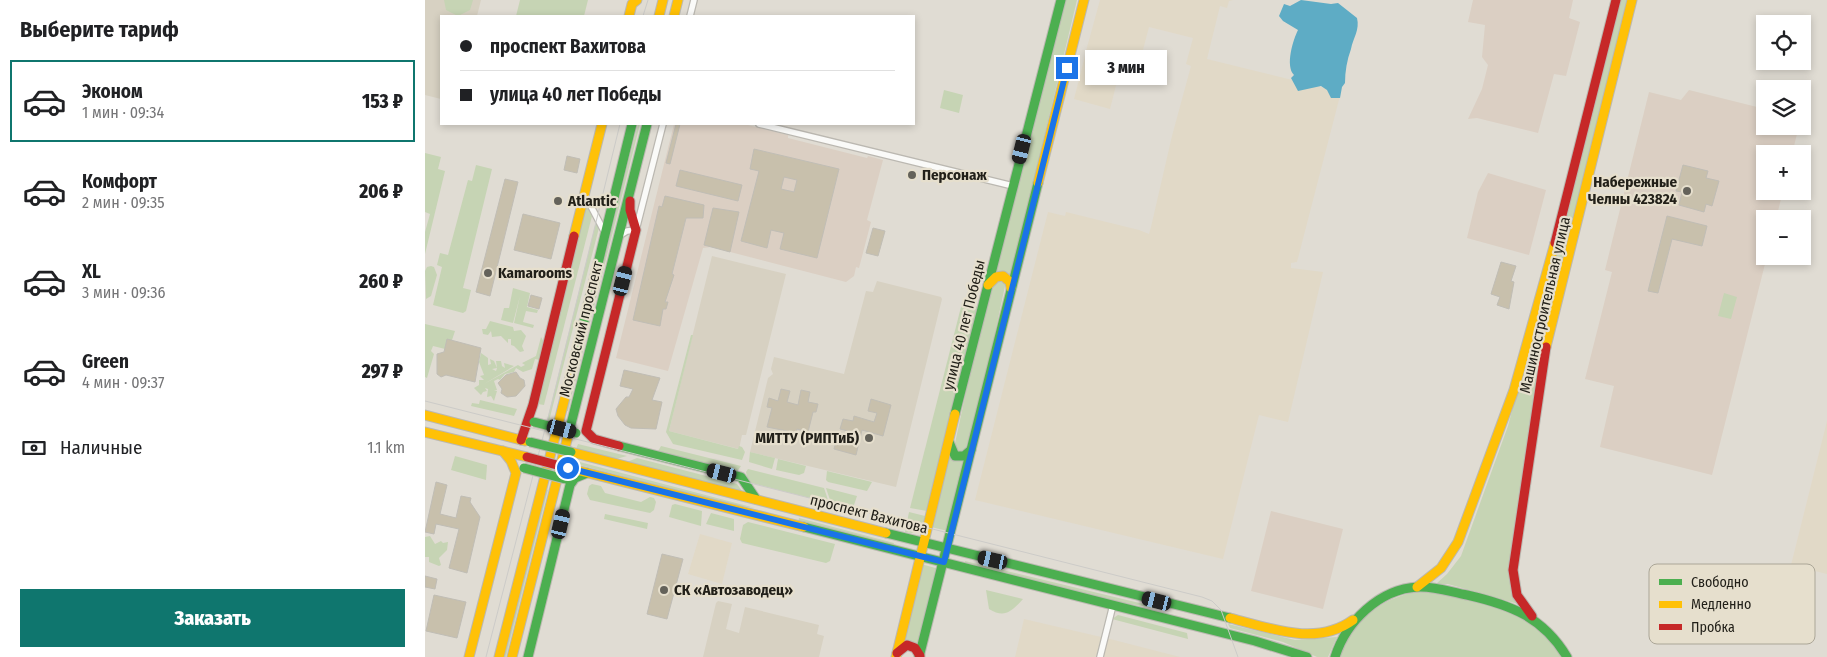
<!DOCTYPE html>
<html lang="ru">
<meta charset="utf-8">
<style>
:root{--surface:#fff;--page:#f2f2f2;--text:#202124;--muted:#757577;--line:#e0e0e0;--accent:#0f766e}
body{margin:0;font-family:"Fira Sans Condensed",sans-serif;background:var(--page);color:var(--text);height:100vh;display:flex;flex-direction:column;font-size:19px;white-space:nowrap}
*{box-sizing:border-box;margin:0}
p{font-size:16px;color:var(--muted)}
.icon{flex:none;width:28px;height:28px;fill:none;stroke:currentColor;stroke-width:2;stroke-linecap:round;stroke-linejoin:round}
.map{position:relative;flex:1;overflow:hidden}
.side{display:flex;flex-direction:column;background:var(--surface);width:425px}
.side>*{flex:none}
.banner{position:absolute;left:15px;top:15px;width:475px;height:110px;border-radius:0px;box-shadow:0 2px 8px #0003;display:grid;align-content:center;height:110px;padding:0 20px;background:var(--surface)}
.fabs{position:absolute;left:1331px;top:15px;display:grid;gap:10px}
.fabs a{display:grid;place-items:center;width:55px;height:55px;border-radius:0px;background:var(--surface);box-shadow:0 2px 8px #0003;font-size:25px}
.end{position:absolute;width:22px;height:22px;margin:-11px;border:6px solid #1a73e8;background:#fff;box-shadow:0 0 0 2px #fff}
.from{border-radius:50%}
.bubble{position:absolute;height:35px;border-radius:0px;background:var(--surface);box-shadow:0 2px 8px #0003;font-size:16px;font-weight:800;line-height:35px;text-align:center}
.car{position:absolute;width:15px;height:30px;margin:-15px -8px;border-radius:6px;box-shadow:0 0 4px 1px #0007;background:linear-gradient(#222 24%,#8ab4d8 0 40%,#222 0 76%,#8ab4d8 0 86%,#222 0)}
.banner b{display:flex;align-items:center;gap:18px;height:48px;font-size:19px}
.banner b+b{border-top:1px solid var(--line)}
.banner i{width:12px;height:12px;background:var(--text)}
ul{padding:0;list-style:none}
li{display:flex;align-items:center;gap:15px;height:82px;margin:0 10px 8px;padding:0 10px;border:2px solid transparent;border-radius:0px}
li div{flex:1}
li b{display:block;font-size:19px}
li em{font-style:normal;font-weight:800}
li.active{border-color:var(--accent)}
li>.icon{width:45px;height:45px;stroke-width:1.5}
h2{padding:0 20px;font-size:22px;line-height:60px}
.pay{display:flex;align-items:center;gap:12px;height:55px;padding:0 20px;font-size:19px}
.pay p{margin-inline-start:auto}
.cta{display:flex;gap:10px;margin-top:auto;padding:10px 20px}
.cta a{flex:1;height:58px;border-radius:0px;background:var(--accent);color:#fff;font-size:20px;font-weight:800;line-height:58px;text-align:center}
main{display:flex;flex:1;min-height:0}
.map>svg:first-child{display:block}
.commercial{fill:#dbcfc3}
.built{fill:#e1d9c7}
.education{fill:#d7d1c2}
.green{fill:#c6d4b4}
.water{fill:#5eacc5}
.building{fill:#c8c0ac;stroke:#c0bdb5;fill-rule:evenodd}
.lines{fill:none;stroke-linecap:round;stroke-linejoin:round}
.street-casing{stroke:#bbb8b1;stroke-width:8}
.fast-casing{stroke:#bbb8b1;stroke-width:11}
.slow-casing{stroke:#bbb8b1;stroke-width:11}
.jam-casing{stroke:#bbb8b1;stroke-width:11}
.street{stroke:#fafaf8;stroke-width:5.5}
.fast{stroke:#4caf50;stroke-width:9}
.slow{stroke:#ffc107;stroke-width:9}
.jam{stroke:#c62828;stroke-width:9}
.tram{stroke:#cccbc8;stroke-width:1}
.fast-bridge-casing{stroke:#bbb8b1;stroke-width:11;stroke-linecap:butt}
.jam-bridge-casing{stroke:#bbb8b1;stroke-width:11;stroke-linecap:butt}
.fast-bridge{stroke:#4caf50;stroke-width:9}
.jam-bridge{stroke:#c62828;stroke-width:9}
.route{stroke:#1a73e8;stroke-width:6}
.poi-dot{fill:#64625a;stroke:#e6dfcd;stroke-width:2}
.labels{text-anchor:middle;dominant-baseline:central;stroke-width:4.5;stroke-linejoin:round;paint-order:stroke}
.poi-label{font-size:15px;font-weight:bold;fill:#222019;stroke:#e6dfcd;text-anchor:start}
.street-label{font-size:15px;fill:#222019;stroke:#e6dfcd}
.key{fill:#e6dfcd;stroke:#aba697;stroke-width:1}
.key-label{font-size:14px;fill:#222019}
</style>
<main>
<section class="side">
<h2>Выберите тариф</h2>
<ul>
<li class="active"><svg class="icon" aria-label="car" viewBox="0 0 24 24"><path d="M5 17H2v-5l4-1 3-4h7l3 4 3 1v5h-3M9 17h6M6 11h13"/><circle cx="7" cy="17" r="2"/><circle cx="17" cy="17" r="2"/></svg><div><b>Эконом</b><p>1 мин · 09:34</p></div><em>153 ₽</em></li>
<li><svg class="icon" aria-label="car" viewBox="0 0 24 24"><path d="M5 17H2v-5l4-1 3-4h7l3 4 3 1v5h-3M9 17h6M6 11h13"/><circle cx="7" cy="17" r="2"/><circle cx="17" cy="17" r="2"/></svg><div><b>Комфорт</b><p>2 мин · 09:35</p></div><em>206 ₽</em></li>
<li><svg class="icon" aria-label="car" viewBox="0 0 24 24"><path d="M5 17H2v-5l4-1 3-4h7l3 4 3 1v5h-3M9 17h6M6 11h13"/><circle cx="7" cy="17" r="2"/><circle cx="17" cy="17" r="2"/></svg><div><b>XL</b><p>3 мин · 09:36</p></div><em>260 ₽</em></li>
<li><svg class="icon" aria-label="car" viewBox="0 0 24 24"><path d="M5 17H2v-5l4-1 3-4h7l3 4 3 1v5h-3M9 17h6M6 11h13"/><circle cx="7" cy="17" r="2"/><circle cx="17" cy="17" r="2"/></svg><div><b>Green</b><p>4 мин · 09:37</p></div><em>297 ₽</em></li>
</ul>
<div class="pay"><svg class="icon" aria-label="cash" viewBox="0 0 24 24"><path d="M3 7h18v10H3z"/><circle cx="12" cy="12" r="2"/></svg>Наличные<p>1.1 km</p></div>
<div class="cta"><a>Заказать</a></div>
</section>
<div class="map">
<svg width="1402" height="657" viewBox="0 0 1402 657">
<rect width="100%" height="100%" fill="#e0dcd3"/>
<g class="commercial">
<path d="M1048 0H1148L1144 18 1155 22 1141 76 1129 74 1113 133 1052 118 1043 119 1057 89 1063 65 1057 57 1060 25 1043 22Z"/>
<path d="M1264 90 1340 109V126H1374L1367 154H1340V191H1358L1351 219H1340L1342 256 1287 475 1175 447 1189 386 1160 379 1187 272 1180 270 1224 92 1256 100Z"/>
<path d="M249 124H319L363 135V138L442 158 443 156 458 160 442 220 446 222 434 268 431 267 429 276 421 282 286 247 278 248 243 371 191 358Z"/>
<path d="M1063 173 1121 190 1104 255 1042 238 1053 192Z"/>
<path d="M846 511 918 529 898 609 826 591Z"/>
</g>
<g class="built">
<path d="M675 0H808L804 1 802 8 795 6 782 59 916 92 872 262 866 263V268L898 272 863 422 834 415 798 559 550 500 623 212 640 216 641 212 714 230 724 234 726 227 747 136 766 66 761 64 768 38 724 27 714 65 661 51Z"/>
<path d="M660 56 696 66 685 109 649 99Z"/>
<path d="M1402 421V574L1366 565Z"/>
<path d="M275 534 307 543 297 584 263 574Z"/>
<path d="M599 619 689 640 755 657H590Z"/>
</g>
<g class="education">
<path d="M0 0H56L52 16H16V99L0 95Z"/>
<path d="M287 256 361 274 321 435H317L314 449 244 431Z"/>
<path d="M452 281 516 297 517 299 471 487 325 452 343 378 348 374 346 369 349 357 419 374 441 291 448 292Z"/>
<path d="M293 601 307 604 301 629 314 633 320 607 394 625 392 634 399 636 394 657H278L291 603Z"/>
</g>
<g class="green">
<path d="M19 0H48L45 10 33 16 21 10Z"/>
<path d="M95 0H163L159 16H91Z"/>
<path d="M640 0H652L586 275 568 273Z"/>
<path d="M1194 0H1202L1138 263 1134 264 1130 259Z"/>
<path d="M519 90 538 95 534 113 515 108Z"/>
<path d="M213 124H215L143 411H141Z"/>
<path d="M0 153 16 157 13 169 20 171 0 254V232L5 214 0 212Z"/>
<path d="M51 165 67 169 38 288 46 290 41 311 38 313 8 305 17 267 12 265 15 253 23 255 43 180 47 181Z"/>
<path d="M160 202 167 216 119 405 113 404Z"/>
<path d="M172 218 175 224 124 421H122Z"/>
<path d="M6 266 9 267 12 275 6 296 1 299 0 271 2 267Z"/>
<path d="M1124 270 1134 274 1114 360 1085 559V583L1093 604 1023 584H1011L1022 574 1036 556 1083 426Z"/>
<path d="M572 280 579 281 580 286 557 394 540 450 533 453 529 448 553 336 568 285Z"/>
<path d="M88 288 105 293 102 307 113 310 112 313 101 311 98 322 109 325 108 328 89 323 95 296 88 323 76 320 79 308H84Z"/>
<path d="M1299 293 1312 297 1306 319 1293 316Z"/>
<path d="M537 303 553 307 502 511 485 508Z"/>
<path d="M65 321 88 327 89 331 96 330 101 336 97 346 99 351 95 352 89 346 86 345V339H83V343L76 336 67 337 66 331 63 335 58 334 57 329H61Z"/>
<path d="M0 324 30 331 27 340 20 349 8 346 6 351 9 354 2 378 0 377Z"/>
<path d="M266 335H268L244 431 313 449 314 446 317 447 320 452 317 460 248 444 241 432Z"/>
<path d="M116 337 119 342 115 360 110 359 107 369 98 372 91 368 89 372 80 374 75 380 73 379 69 381 72 390 69 391H72L69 401 66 396 62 397 63 389 69 391 60 388 62 391 58 392 56 395 49 388 54 385V380H59L55 376 59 375 54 362 56 353 63 358V365L66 364 65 359 69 361 72 368 67 369 71 371 72 368 71 361H76L77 366 80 368 79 363 89 366 59 384 93 365 96 367 100 365 97 363 111 356Z"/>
<path d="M55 400 92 409 89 416 46 406 47 403 54 404Z"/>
<path d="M153 444 202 456 191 459 151 449Z"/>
<path d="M236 446 316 466 311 473 232 453Z"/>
<path d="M325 452 350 458 347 469 324 462Z"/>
<path d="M30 456 62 465 61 480 26 470Z"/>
<path d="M524 457 535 461 541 460 523 531 506 527Z"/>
<path d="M212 458 312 484 317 491 202 462Z"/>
<path d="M353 459 381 466 379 473 374 475 351 470Z"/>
<path d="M147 460 330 508 309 505 147 463Z"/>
<path d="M323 469 399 488 404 503 323 482 321 472Z"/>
<path d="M402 471 447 482 442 491 403 482 401 480Z"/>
<path d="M167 484 176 486 180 493 216 502 225 497 229 498 231 502 229 510 225 513 165 500 162 494 164 486Z"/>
<path d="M401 488 432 496 428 508 406 503Z"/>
<path d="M121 489 123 490 81 657H79Z"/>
<path d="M250 504 277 511 276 526 244 517 247 505Z"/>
<path d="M484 512 500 516 497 527 488 533 480 532Z"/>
<path d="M286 513 309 519V531L281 524Z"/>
<path d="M180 514 223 523 222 529 179 519Z"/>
<path d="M374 518 469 543 468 546 373 522Z"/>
<path d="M323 522 410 544 405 561 401 563 317 543 315 539 318 525Z"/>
<path d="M5 536 10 544 16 541 18 543 23 542 22 550 14 558 16 565 14 566 4 562V557H0V537Z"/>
<path d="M540 561 735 608V609L687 601 539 565Z"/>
<path d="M496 564 514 569 494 647 477 643Z"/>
<path d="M561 590 598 599C587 611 580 619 564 609Z"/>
<path d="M995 591C1011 592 1026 596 1041 599 1080 608 1118 618 1136 657H915C928 619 956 598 995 591Z"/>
<path d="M693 615 762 633 763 639 687 619Z"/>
<path d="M803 624 870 640 912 637 903 657H892L858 642 805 628Z"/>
</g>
<path class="water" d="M876 0 906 4 913 3 932 18C935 30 928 38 926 49 922 60 920 71 920 83L917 87 915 98H906L902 90 896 86 873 91 866 78 869 75C860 66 868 40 873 30L858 21 854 16 859 4 865 6Z"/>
<g class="building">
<path d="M251 124H255L245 164 241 163Z"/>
<path d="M329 149 414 169 392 258 355 249 359 233 346 230 342 248 316 241 334 171 325 169ZM359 177 372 180 369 192 356 189Z"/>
<path d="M142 156 155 159 152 173 139 170Z"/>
<path d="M1258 165 1283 171 1281 178 1294 181 1287 206 1281 204 1279 212 1254 205 1257 192 1251 191Z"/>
<path d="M255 170 317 185 313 201 251 186Z"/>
<path d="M80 179 93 182 65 296 51 292Z"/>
<path d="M240 196 279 205 278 218H261L247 274 249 275 240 302H243L241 309H238L235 326 208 320 234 206 237 207Z"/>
<path d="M288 208 314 212 305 252 279 245Z"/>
<path d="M98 214 135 223 126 259 89 250Z"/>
<path d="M1242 216 1282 226 1277 246 1247 239 1233 293 1223 291Z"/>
<path d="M448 228 460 231 453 256 441 253Z"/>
<path d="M1076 262 1091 266 1086 281 1089 282 1084 309 1072 305 1075 297 1066 294Z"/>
<path d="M106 295 117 298 114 309 103 306Z"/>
<path d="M22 339 56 348 50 382 21 375 16 377 12 374V354L19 352Z"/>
<path d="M199 370 235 378 227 400 237 402 231 429 206 428 200 425 193 416 191 409 201 397H204L208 389 195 386Z"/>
<path d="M91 372 95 378 99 380 100 386 91 396 82 397 76 393 77 389 73 383 81 375Z"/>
<path d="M356 389 365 391 362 402 373 405 376 390 385 392 383 402 393 404 391 412H388L383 432 372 429 370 439 360 436 362 431 342 427 347 408 342 407 344 398 353 401Z"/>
<path d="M446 399 466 405 458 436 437 430 431 455 409 449 412 438 421 440 423 431 415 429 418 419 428 421 429 416 449 422 452 413 443 411Z"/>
<path d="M11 482 22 485 15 514 31 518 36 496 46 498 45 502 55 517 42 573 24 568 34 529 11 524 9 534 0 532Z"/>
<path d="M237 554 258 559 242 619 222 614Z"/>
<path d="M0 576 12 579 10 589 0 587Z"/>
<path d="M9 595 41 602 32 638 1 631Z"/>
</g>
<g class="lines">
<g class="street-casing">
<g id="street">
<path d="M265 16 269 0"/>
<path d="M334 124 588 186"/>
<path d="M160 195 180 233"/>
<path d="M194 236 202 231 211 230 238 124"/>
<path d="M675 657 688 605"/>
</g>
</g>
<g class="fast-casing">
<g id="fast">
<path d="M149 362 207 124"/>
<path d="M530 414 636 0"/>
<path d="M144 432 222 124"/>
<path d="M524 442 530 456H539L546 450"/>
<path d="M194 446 316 477 331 499"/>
<path d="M379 527 830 641 882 657"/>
<path d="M461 533 805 618"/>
<path d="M103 657 145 485 150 478 162 473"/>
<path d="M494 657 613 183"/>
<path d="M910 657C921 622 954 589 993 587 1009 586 1026 592 1042 595 1086 605 1118 617 1142 657"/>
</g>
</g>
<g class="slow-casing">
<g id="slow">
<path d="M204 16 207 4 212 0"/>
<path d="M234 16 238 0"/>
<path d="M249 16 253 0"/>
<path d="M613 183 659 0"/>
<path d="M149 236 177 124"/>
<path d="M563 285 571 277 578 276 585 282 586 288"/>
<path d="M1121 347 1207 0"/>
<path d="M0 415 100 441"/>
<path d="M0 432 102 457"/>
<path d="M146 452 461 533"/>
<path d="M143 468 379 527"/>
<path d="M992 587 1016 568 1033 542 1089 390 1130 243"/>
<path d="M805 618C845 628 891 647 928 620"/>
<path d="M44 657 91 473 86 461 78 451"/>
<path d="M74 657 149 362"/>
<path d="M87 657 144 432"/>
<path d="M471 657 530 414"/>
</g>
</g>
<g class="jam-casing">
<g id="jam">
<path d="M1130 243 1191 0"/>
<path d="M96 440 108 405 149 236"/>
<path d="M194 446 169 439 161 431 211 230 205 210V201"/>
<path d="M1107 616 1092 595 1088 570 1121 347"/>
<path d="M472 653 482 645 490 648 495 656"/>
</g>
</g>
<use href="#street" class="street"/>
<use href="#fast" class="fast"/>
<use href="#slow" class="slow"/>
<use href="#jam" class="jam"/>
<g class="tram">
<path d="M218 16 223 0"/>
<path d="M0 401 777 597 787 601 796 610 813 657"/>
<path d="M61 657 126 406 195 124"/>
</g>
<g class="fast-bridge-casing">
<g id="fast-bridge">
<path d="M109 422 151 433"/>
<path d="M105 442 146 452"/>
<path d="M99 468 140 479"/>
</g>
</g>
<g class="jam-bridge-casing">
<path id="jam-bridge" d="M102 457 143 468"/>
</g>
<use href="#fast-bridge" class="fast-bridge"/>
<use href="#jam-bridge" class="jam-bridge"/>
</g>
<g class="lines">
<path class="route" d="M143 468 519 562 642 68"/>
</g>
<g class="poi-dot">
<circle cx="487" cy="175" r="5"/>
<circle cx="1262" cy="191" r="5"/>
<circle cx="133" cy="201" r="5"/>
<circle cx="63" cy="273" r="5"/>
<circle cx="444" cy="438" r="5"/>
<circle cx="239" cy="590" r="5"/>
</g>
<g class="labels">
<g class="poi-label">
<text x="497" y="175">Персонаж</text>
<text x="1252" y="182" text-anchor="end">Набережные<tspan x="1252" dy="17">Челны 423824</tspan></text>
<text x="143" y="201">Atlantic</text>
<text x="73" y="273">Kamarooms</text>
<text x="434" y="438" text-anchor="end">МИТТУ (РИПТиБ)</text>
<text x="249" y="590">СК «Автозаводец»</text>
</g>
<g class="street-label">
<text transform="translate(1120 305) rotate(-77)">Машиностроительная улица</text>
<text transform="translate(539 325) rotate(-76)">улица 40 лет Победы</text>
<text transform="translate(156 329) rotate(-76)">Московский проспект</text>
<text transform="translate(444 514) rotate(14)">проспект Вахитова</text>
</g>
</g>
<rect x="1224" y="564" width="166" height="80" rx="8" class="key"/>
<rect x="1234" y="579" width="23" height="6" fill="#4caf50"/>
<rect x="1234" y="601" width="23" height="7" fill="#ffc107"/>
<rect x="1234" y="624" width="23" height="6" fill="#c62828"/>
<g class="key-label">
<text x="1266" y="587">Свободно</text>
<text x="1266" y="609">Медленно</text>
<text x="1266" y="632">Пробка</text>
</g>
</svg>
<div class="fabs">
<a><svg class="icon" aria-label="locate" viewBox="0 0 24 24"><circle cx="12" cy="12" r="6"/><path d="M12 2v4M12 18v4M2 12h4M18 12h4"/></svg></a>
<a><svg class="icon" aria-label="layers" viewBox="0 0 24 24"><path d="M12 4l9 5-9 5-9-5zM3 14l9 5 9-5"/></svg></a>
<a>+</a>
<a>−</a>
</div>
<i class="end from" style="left:143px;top:468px"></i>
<i class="end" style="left:642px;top:68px"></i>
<div class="bubble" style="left:660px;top:50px;width:82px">3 мин</div>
<i class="car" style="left:597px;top:149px;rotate:194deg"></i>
<i class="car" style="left:198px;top:281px;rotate:14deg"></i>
<i class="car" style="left:137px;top:429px;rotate:105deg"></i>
<i class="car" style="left:297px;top:473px;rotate:284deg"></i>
<i class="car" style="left:136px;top:524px;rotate:13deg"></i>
<i class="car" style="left:568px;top:560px;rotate:283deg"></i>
<i class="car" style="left:732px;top:601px;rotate:284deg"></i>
<div class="banner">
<b><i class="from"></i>проспект Вахитова</b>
<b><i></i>улица 40 лет Победы</b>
</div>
</div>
</main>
